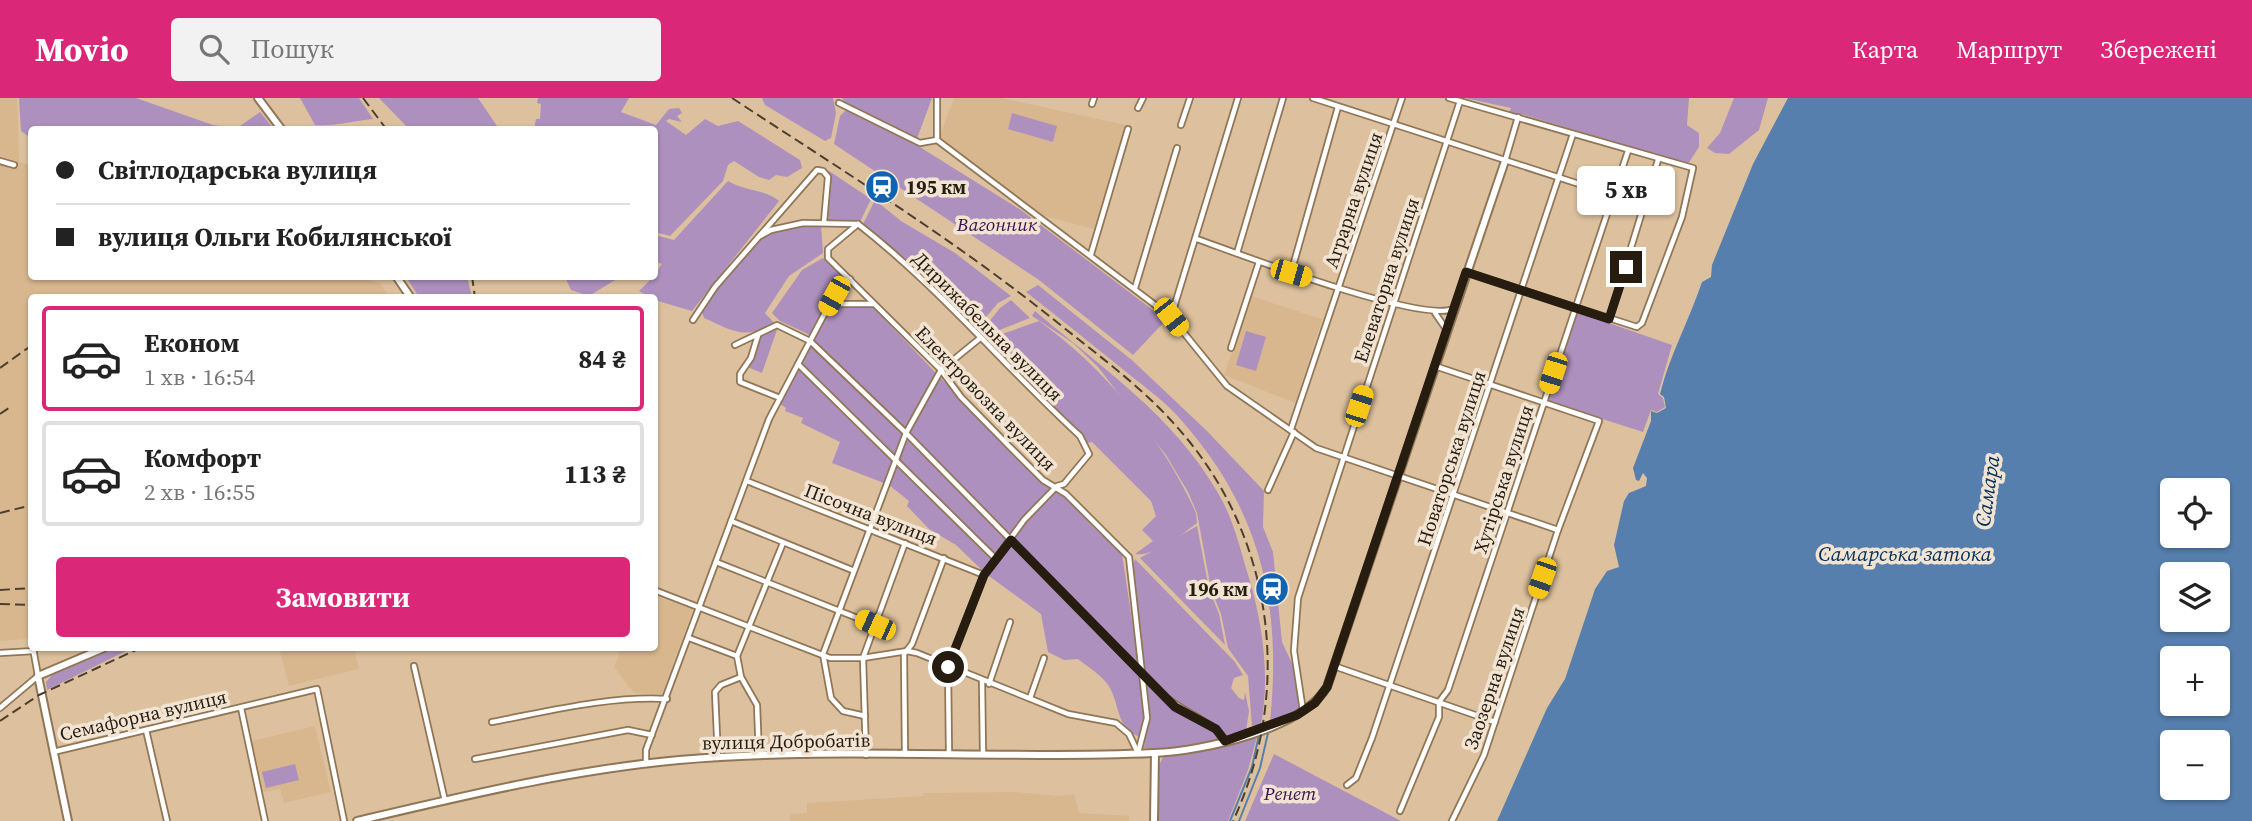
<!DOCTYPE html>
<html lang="uk">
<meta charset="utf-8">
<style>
:root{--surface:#fff;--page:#f2f2f2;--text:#222;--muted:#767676;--line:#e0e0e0;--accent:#db2777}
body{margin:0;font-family:"Source Serif 4",serif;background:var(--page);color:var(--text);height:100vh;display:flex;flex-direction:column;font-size:26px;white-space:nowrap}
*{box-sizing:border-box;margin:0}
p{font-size:23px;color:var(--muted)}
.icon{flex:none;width:38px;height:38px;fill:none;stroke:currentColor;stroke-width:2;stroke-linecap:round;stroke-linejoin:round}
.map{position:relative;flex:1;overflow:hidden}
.drawer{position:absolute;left:28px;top:196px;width:630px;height:357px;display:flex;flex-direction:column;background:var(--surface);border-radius:7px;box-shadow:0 2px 5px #0004}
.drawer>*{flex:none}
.banner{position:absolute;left:28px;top:28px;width:630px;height:154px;border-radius:7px;box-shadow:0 2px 5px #0004;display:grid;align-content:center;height:154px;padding:0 28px;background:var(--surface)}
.controls{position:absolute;left:2160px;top:380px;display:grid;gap:14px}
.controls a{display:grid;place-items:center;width:70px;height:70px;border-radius:7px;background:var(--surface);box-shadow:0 2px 5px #0004;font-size:35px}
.end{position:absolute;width:32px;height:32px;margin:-16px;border:9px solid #261c0f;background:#fff;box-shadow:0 0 0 4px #fff}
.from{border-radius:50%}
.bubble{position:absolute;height:49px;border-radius:7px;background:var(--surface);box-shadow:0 2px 5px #0004;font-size:23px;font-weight:700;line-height:49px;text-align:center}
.car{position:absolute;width:21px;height:42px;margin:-21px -10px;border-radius:9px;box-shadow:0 0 5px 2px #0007;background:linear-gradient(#f5c518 24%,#345 0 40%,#f5c518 0 76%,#345 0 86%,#f5c518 0)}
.banner b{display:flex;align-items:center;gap:24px;height:66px;font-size:26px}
.banner b+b{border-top:2px solid var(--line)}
.banner i{width:18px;height:18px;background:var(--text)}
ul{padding:12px 0 0;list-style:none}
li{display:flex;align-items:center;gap:21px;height:105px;margin:0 14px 10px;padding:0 14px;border:4px solid var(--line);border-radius:7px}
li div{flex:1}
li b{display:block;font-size:26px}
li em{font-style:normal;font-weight:700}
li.active{border-color:var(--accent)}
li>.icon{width:63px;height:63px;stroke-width:1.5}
.primary-button{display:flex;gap:14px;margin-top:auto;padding:14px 28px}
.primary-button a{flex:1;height:80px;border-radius:7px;background:var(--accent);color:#fff;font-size:28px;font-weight:700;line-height:80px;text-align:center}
header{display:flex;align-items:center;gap:42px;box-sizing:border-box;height:98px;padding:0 35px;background:var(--accent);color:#fff}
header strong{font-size:33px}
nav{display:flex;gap:38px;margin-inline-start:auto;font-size:24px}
.search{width:490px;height:63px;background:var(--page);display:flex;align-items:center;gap:18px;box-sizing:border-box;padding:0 24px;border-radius:7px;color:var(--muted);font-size:26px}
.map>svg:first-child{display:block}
.built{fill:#d8b78e}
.green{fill:#ae90bf}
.water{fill:#567fae;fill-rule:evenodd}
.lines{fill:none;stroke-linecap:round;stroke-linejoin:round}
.stream{stroke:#567fae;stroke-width:2}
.street-casing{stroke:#907656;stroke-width:8}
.secondary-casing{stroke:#907656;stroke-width:10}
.street{stroke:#fff;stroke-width:4.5}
.secondary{stroke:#fff;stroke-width:6}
.rail{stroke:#4d3f2e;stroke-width:2;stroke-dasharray:10 5;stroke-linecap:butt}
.route{stroke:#261c0f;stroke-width:9}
.labels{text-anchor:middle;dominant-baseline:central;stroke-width:7;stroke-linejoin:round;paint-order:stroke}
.poi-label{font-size:19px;font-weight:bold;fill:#261c0f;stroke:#f2e4d2;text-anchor:start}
.street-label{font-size:19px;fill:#261c0f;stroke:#f2e4d2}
.park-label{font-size:19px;font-style:italic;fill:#3d1052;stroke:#f2e4d2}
.water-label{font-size:21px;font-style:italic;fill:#02315e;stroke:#f2e4d2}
</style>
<header>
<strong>Movio</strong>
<div class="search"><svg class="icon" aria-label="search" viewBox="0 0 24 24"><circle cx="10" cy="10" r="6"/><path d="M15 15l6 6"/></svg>Пошук</div>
<nav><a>Карта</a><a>Маршрут</a><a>Збережені</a></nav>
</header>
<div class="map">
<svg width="2252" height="723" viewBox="0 0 2252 723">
<rect width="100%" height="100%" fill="#ddc19e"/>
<g class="built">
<path d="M0 0H17L19 64 31 67 32 178 357 179 380 185 389 199 32 200 31 541 0 543Z"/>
<path d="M954 0H1002L1126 27 1094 131 1044 118 939 40Z"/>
<path d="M1251 198 1322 221 1295 305 1224 277Z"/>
<path d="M655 498 693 511 662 596 634 595 614 569 621 550H654Z"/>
<path d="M279 550H354L359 571 289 588Z"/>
<path d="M315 628 331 694 284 705 280 691 264 694 252 643Z"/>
<path d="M1016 694 1058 698 1074 696 1079 715 1129 718V723H790V716L807 715V705L923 698 924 695Z"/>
</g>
<g class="green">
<path d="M19 0H136L213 27 237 30 260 14 274 31 32 32 31 40 21 33Z"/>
<path d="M300 0H359L373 21C353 23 337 28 315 27Z"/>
<path d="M379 0H478L497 28 534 31 536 21H540L541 6 537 5 538 0H629L621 14 656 27 669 11 679 10 682 15 677 18 682 24 669 21 666 23 686 37 705 21 718 28 738 23 800 62 802 70 787 79 776 77 769 82 759 79 734 63 728 67 723 83 670 138 655 134 654 32 409 31Z"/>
<path d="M762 0H833L836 15 831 40 825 43 765 7Z"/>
<path d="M842 0H932L915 46 1021 112 1166 222 1133 257 1039 182 834 46 840 18 848 10Z"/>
<path d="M1465 0H1689L1687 27 1699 35V49L1688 66 1525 17 1509 15 1511 10Z"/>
<path d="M1734 0H1768L1759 32 1729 56 1715 55 1707 50 1720 35Z"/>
<path d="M1012 15 1057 28 1053 44 1008 31Z"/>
<path d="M829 73 871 101 860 124 843 125 828 122Z"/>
<path d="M728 83C745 93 767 92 779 103L692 213 658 203 639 193 654 178 662 166 655 163V137L674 142Z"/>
<path d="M875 102 901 123 955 155 1011 198 998 205 975 232 926 183 928 180 923 175 920 177 863 126Z"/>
<path d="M821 126 823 155 789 178 765 215 775 226C743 241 735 234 704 220L702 214C718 190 737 160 759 141 773 128 802 127 821 126Z"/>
<path d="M823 160 847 181 833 195 810 237 780 223 772 215 802 172Z"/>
<path d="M406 179H467L472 199H419Z"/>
<path d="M565 179H620L589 198 571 192Z"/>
<path d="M1038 187 1133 263 1207 333 1264 393 1263 429 1273 454 1282 544 1296 574 1300 614 1270 624C1282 506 1261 413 1182 323 1167 305 1147 291 1130 277 1095 249 1061 221 1026 194Z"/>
<path d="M1011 202 1030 220 982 239 980 235 1000 210Z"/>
<path d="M838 209H873L1031 375 1065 397 1091 427 1122 456 1145 609 1140 639C1117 630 1120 611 1111 592 1105 579 1089 570 1078 561L1064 562 1048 554 1041 516 985 475 956 447 929 431 907 408 909 403 889 387 832 365 840 344 801 325 803 320 785 313 786 310 780 306 828 215Z"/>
<path d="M1035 213C1101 269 1174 318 1218 395 1234 422 1240 451 1249 480 1263 527 1270 579 1261 627L1252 628 1248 578 1228 550 1221 516 1211 491 1197 415 1188 394 1166 357 1098 269 1073 245 1032 218Z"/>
<path d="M1577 214 1672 247 1658 296 1663 300 1665 309 1657 314 1651 312 1643 334 1546 303Z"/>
<path d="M1039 223C1105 270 1163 341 1196 415L1197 425C1181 437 1154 459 1135 456L1153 443 1142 432 1156 418 1151 403 1092 344 1087 345 985 242Z"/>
<path d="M778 229 762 275 745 268 752 261 759 238Z"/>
<path d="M1246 233 1266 239 1256 273 1236 267Z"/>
<path d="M1197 428 1209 491 1219 516 1225 547 1140 460Z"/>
<path d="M1135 461 1235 564 1243 577 1234 580 1231 590 1239 600 1244 602 1245 594 1249 613 1246 633 1241 637 1184 650H1144L1149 613 1131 475Z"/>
<path d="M117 550H132L47 592 46 584 52 577Z"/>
<path d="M1258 635 1248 672 1228 723H1157V672L1163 659Z"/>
<path d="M1274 656 1401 723H1245Z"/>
<path d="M295 666 299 682 266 690 262 674Z"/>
</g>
<path class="water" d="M1788 0H2252V723H1497L1547 610 1565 581 1595 491 1607 473 1619 469 1614 447 1624 403 1629 395 1646 388 1647 380 1643 375 1639 383 1636 382 1633 370 1651 323V313L1657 315 1666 310 1664 299 1660 296C1670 256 1689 223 1702 184L1711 179 1712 167 1753 66ZM2172 392H2217V438H2172ZM2172 476H2217V522H2172ZM2172 560H2217V606H2172ZM2172 644H2217V690H2172Z"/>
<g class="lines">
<g class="stream">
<path d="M1230 723 1252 669 1259 637"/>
<path d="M1239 723 1260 670 1268 635"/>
</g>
<g class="street-casing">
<g id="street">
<path d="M1313 0 1613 97"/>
<path d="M1449 0 1693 70 1682 119 1642 225 1637 229 1466 174"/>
<path d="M839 5 920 45 937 42 1171 219 1227 288 1316 350 1558 432"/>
<path d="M1092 6 1094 0"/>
<path d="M1138 10 1143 0"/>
<path d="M1181 27 1190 0"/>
<path d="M937 42V0"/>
<path d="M0 63 14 67"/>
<path d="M1505 63 1518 19"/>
<path d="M858 126C939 189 1005 269 1080 338L1089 356 1064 386 1057 388 1024 422 984 477 948 569 949 656"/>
<path d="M858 126 828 151V160L941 272 961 299 1010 349 1043 382 1066 396 1129 459 1147 620 1138 655"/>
<path d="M760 138 771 132 803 125 857 126"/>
<path d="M1197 141C1239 156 1420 225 1453 211"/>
<path d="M1237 155 1283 0"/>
<path d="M1091 156 1128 31"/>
<path d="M1291 175 1338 9"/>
<path d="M1135 190 1177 50"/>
<path d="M828 210 850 181"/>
<path d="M1435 215 1446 231"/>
<path d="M1171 219 1238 0"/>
<path d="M1609 221 1658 62"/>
<path d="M693 222 715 189 817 72 823 73 828 79 824 124"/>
<path d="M758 237 751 260 740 276V284L780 300"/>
<path d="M735 247 777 227 810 243 906 335 1161 595C1177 611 1218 626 1225 643"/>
<path d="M1231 250 1259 164"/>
<path d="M798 266 996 461"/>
<path d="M1435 268 1599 323 1558 432 1484 657 1452 723"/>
<path d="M1291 331 1402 0"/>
<path d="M747 383 984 477"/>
<path d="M1268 392 1294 334"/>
<path d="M731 423 852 472"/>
<path d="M716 464 875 527"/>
<path d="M654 492 830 560H863L907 553 917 555 1068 616 1116 625 1129 636 1137 653"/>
<path d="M689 540 737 558"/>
<path d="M0 555 34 553"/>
<path d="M414 568 445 703"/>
<path d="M1334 568 1495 624"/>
<path d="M982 583 983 656"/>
<path d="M989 586 1010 524"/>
<path d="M1030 600 1044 560"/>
<path d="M0 610 38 578 33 550"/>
<path d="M241 610 265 723"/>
<path d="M1303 613 1294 553 1298 500 1460 3"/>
<path d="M865 618 843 613 831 600 823 556 906 335 941 272 979 241"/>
<path d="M492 624C550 613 608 598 667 601"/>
<path d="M146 632 167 723"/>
<path d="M53 654 317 591 344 723"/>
<path d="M905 656 904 556 912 546 944 460"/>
<path d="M866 657 863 560 905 445"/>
<path d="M759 658 757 607 741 579 737 558 783 445"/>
<path d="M718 660 715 594 721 587 741 579"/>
<path d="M475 661 628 632 652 637"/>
<path d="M646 666V652L769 321 827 211 838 206H873"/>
<path d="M1347 687 1356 680 1372 640 1573 36"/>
<path d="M1400 713 1439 619V604L1448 592 1628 53"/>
</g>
</g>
<g class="secondary-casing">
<g id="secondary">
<path d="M258 0 282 32"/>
<path d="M396 178 411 200"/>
<path d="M68 723 38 578 104 550"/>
<path d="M357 723C463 698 570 672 679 662 836 648 996 662 1154 655 1202 653 1301 632 1327 589L1505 63"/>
<path d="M1154 723 1155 655"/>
</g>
</g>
<use href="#street" class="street"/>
<use href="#secondary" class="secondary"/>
<g class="rail">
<path d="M363 0 387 32"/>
<path d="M732 0C843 73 955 142 1058 225 1099 258 1142 289 1177 329 1274 437 1294 592 1233 723"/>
<path d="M472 178 475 200"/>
<path d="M0 270 32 247"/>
<path d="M0 316 9 310"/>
<path d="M0 415 32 407"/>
<path d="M0 492 32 490"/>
<path d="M0 506 32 507"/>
<path d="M0 623 39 597 140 550"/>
</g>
</g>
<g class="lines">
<path class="route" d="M948 569 984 477 1011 442 1175 609 1216 631 1225 643 1297 617 1315 605 1327 589 1466 174 1609 221 1626 169"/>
</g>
<defs>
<g id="station-disc" transform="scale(1.75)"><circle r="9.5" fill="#1063b1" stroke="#f2e4d2"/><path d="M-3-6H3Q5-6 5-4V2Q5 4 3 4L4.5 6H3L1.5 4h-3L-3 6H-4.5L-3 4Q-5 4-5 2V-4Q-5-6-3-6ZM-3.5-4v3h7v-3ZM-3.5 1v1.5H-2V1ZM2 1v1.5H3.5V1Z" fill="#fff"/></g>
</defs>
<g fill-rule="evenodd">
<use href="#station-disc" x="882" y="89"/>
<use href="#station-disc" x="1272" y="491"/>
</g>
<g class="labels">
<g class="poi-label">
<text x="906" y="89">195 км</text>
<text x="1248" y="491" text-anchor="end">196 км</text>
</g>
<g class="street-label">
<text transform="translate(1353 102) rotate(-71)">Аграрна вулиця</text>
<text transform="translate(1386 182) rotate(-72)">Елеваторна вулиця</text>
<text transform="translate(988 228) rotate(45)">Дирижабельна вулиця</text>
<text transform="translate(986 300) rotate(46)">Електровозна вулиця</text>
<text transform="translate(1451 360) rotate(-72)">Новаторська вулиця</text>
<text transform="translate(1503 381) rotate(-72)">Хутірська вулиця</text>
<text transform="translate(871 416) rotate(21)">Пісочна вулиця</text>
<text transform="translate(1494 580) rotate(-71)">Заозерна вулиця</text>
<text transform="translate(143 617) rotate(-13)">Семафорна вулиця</text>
<text transform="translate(786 643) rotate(-1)">вулиця Добробатів</text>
</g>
<g class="park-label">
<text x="997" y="126">Вагонник</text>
<text x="1290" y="695">Ренет</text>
</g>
<g class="water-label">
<text transform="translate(1987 393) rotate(-82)">Самара</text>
<text x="1905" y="455">Самарська затока</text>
</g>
</g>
</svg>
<div class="controls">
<a><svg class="icon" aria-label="locate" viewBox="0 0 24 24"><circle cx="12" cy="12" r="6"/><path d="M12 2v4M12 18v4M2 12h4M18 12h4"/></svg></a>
<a><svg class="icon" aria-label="layers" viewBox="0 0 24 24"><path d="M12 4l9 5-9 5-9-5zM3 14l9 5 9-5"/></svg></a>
<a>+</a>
<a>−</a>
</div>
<i class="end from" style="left:948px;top:569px"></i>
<i class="end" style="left:1626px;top:169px"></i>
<div class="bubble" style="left:1577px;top:68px;width:98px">5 хв</div>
<i class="car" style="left:1291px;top:175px;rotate:106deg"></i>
<i class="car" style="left:834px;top:198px;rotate:209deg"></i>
<i class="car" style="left:1171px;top:219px;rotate:142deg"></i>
<i class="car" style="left:1553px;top:275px;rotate:198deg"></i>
<i class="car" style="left:1359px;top:308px;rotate:18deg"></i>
<i class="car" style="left:1542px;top:480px;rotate:199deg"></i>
<i class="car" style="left:875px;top:527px;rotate:294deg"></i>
<div class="banner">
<b><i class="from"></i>Світлодарська вулиця</b>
<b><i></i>вулиця Ольги Кобилянської</b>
</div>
<section class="drawer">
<ul>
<li class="active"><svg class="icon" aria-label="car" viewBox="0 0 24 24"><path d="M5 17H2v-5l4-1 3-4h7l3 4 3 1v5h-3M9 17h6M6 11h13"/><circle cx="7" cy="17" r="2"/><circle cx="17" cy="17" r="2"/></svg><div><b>Економ</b><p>1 хв · 16:54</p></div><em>84 ₴</em></li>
<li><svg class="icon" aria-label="car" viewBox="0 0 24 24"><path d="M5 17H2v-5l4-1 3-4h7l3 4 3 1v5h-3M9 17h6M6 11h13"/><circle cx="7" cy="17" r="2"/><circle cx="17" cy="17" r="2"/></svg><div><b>Комфорт</b><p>2 хв · 16:55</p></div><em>113 ₴</em></li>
</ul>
<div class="primary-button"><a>Замовити</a></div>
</section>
</div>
